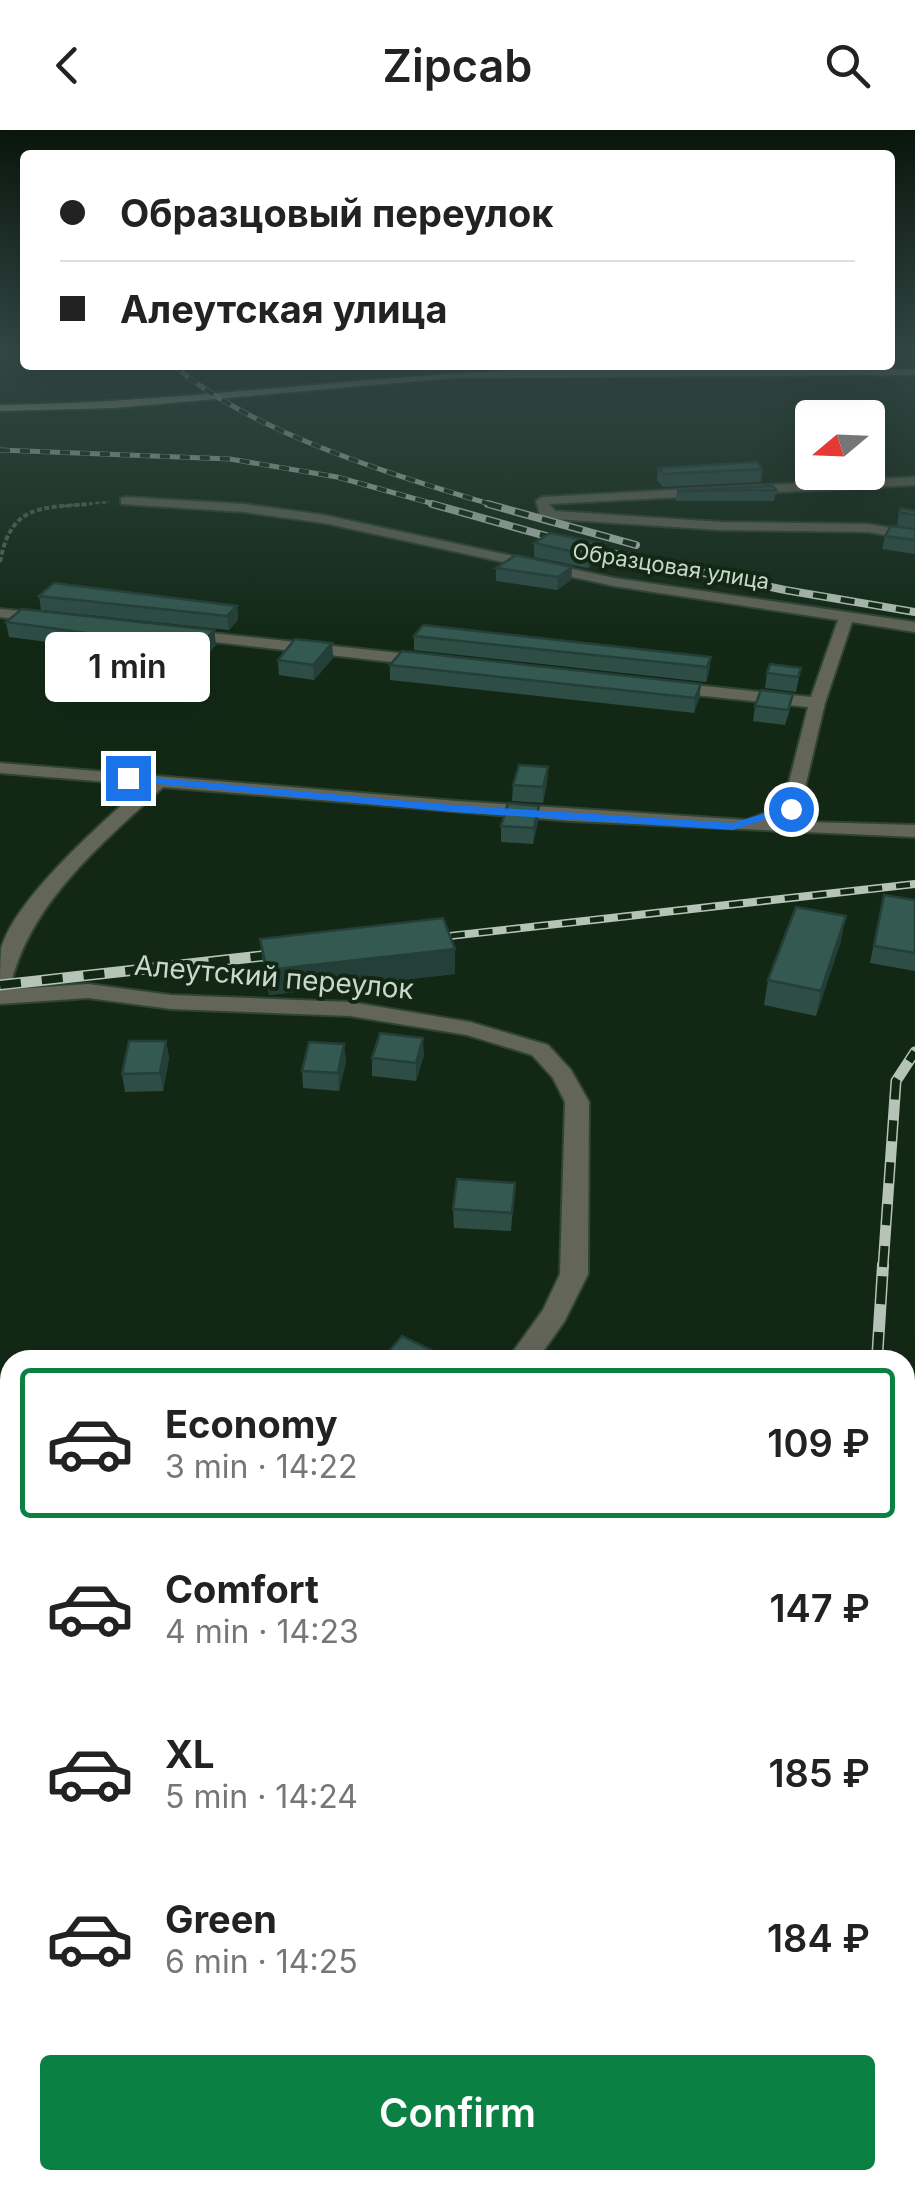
<!DOCTYPE html>
<meta charset="utf-8">
<style>
:root{--surface:#fff;--page:#f2f2f2;--text:#222;--muted:#767676;--line:#e0e0e0;--accent:#0b8043}
body{margin:0;font-family:Inter,sans-serif;background:var(--page);color:var(--text);height:100vh;display:flex;flex-direction:column;font-size:38px;white-space:nowrap}
*{box-sizing:border-box;margin:0}
p{font-size:32px;color:var(--muted)}
.icon{flex:none;width:55px;height:55px;fill:none;stroke:currentColor;stroke-width:2;stroke-linecap:round;stroke-linejoin:round}
.map{position:relative;flex:1;overflow:hidden}
.side{position:absolute;left:0px;top:1220px;width:915px;height:840px;display:flex;flex-direction:column;background:var(--surface);border-radius:30px 30px 0 0;box-shadow:0 10px 40px #0002}
.side>*{flex:none}
.hud{position:absolute;left:20px;top:20px;width:875px;height:220px;border-radius:10px;box-shadow:0 10px 40px #0002;display:grid;align-content:center;height:220px;padding:0 40px;background:var(--surface)}
.needle{width:65px;rotate:251deg}
.controls{position:absolute;left:795px;top:270px;display:grid;gap:20px}
.controls a{display:grid;place-items:center;width:90px;height:90px;border-radius:10px;background:var(--surface);box-shadow:0 10px 40px #0002;font-size:50px}
.end{position:absolute;width:45px;height:45px;margin:-22px;border:12px solid #1a73e8;background:#fff;box-shadow:0 0 0 5px #fff}
.from{border-radius:50%}
.bubble{position:absolute;height:70px;border-radius:10px;background:var(--surface);box-shadow:0 10px 40px #0002;font-size:32px;font-weight:600;line-height:70px;text-align:center}
.hud b{display:flex;align-items:center;gap:35px;height:95px;font-size:38px}
.hud b+b{border-top:2px solid var(--line)}
.hud i{width:25px;height:25px;background:var(--text)}
ul{padding:18px 0 0;list-style:none}
li{display:flex;align-items:center;gap:30px;height:150px;margin:0 20px 15px;padding:0 20px;border:5px solid transparent;border-radius:10px}
li div{flex:1}
li b{display:block;font-size:38px}
li em{font-style:normal;font-weight:600}
li.selected{border-color:var(--accent)}
li>.icon{width:90px;height:90px;stroke-width:1.5}
.cta{display:flex;gap:20px;margin-top:auto;padding:20px 40px}
.cta a{flex:1;height:115px;border-radius:10px;background:var(--accent);color:#fff;font-size:40px;font-weight:600;line-height:115px;text-align:center}
header{display:flex;justify-content:space-between;align-items:center;height:130px;padding:0 40px;background:var(--surface);font-size:45px;font-weight:600}
.map>svg:first-child{display:block}
.lines{fill:none;stroke-linecap:round;stroke-linejoin:round}
.minor-casing{stroke:#2f4432;stroke-width:4}
.major-casing{stroke:#2f4432;stroke-width:4}
.path-far1{stroke:#536655;stroke-width:2.5;stroke-dasharray:4 2.5;stroke-linecap:butt}
.path{stroke:#536655;stroke-width:4;stroke-dasharray:5 2.5;stroke-linecap:butt}
.minor{fill:#626558;fill-rule:evenodd}
.major{fill:#a3a88c;fill-rule:evenodd}
.rail-far3-casing{stroke:#b5c4b7;stroke-width:5}
.rail-far2-casing{stroke:#b5c4b7;stroke-width:8}
.rail-far1-casing{stroke:#b5c4b7;stroke-width:11}
.rail-casing{stroke:#b5c4b7;stroke-width:12}
.rail-far3{stroke:#122815;stroke-width:4;stroke-dasharray:10;stroke-linecap:butt}
.rail-far2{stroke:#122815;stroke-width:5;stroke-dasharray:14;stroke-linecap:butt}
.rail-far1{stroke:#122815;stroke-width:8;stroke-dasharray:21;stroke-linecap:butt}
.rail{stroke:#122815;stroke-width:9;stroke-dasharray:28;stroke-linecap:butt}
.wall{fill:#2d4d45}
.shaded-wall{fill:#243e38}
.building{fill:#345950;stroke:#243e38;stroke-width:2.5}
.route{fill:#1a73e8}
.labels{text-anchor:middle;dominant-baseline:central;stroke-width:8;stroke-linejoin:round;paint-order:stroke}
.far-street-label{font-size:22px;fill:#cad8cb;stroke:#122815}
.street-label{font-size:28px;fill:#cad8cb;stroke:#122815}
</style>
<header><svg class="icon" aria-label="back" viewBox="0 0 24 24"><path d="M15 5l-7 7 7 7"/></svg>Zipcab<svg class="icon" aria-label="search" viewBox="0 0 24 24"><circle cx="10" cy="10" r="6"/><path d="M15 15l6 6"/></svg></header>
<div class="map">
<svg width="915" height="2060" viewBox="0 0 915 2060">
<rect width="100%" height="100%" fill="#122815"/>
<g class="lines">
<g class="minor-casing">
<g id="minor">
<path d="M915 347V355L549 374 555 381 721 392 868 394 915 402V410L868 402 721 400 554 389 540 385 536 371 542 367Z"/>
<path d="M126 367 244 374 324 385 614 448 915 492V502L852 492 825 573 800 679 774 691 915 695V707L571 691 163 657C103 713 31 771 11 854L1 860 88 854 171 865 350 872 470 892 548 915 571 940 589 972 588 1144 564 1192 537 1230H507L543 1180 560 1144 565 972 553 948 532 925 467 905 350 886 171 879 88 868 0 874C0 857 0 835 1 819 15 768 104 691 144 655L0 643V633L457 671 747 690 783 676 808 577 666 562 658 557 666 552 811 567 838 490 614 456 324 393 244 382 121 374V368Z"/>
<path d="M0 479 50 484 58 489 50 494 0 487Z"/>
<path d="M184 500 427 526 435 531 427 536 179 508 176 505Z"/>
<path d="M10 1873V1921L0 1926V1877Z"/>
</g>
</g>
<g class="major-casing">
<path id="major" d="M568 239H915V245L453 248 114 278 0 281V275C190 273 378 242 568 239Z"/>
</g>
<path class="path-far1" d="M63 376 109 372"/>
<path class="path" d="M0 432C11 374 40 378 90 374"/>
<use href="#minor" class="minor"/>
<use href="#major" class="major"/>
<g class="rail-far3-casing">
<g id="rail-far3">
<path d="M173 235C253 304 395 345 496 376"/>
<path d="M0 320 230 329 337 347 441 376"/>
</g>
</g>
<g class="rail-far2-casing">
<g id="rail-far2">
<path d="M432 374 596 420 785 460 915 482"/>
<path d="M488 374 636 415"/>
<path d="M423 809 915 754"/>
</g>
</g>
<g class="rail-far1-casing">
<g id="rail-far1">
<path d="M0 855 289 823"/>
<path d="M883 1137 896 951 915 922"/>
</g>
</g>
<g class="rail-casing">
<path id="rail" d="M877 1230 883 1135"/>
</g>
<use href="#rail-far3" class="rail-far3"/>
<use href="#rail-far2" class="rail-far2"/>
<use href="#rail-far1" class="rail-far1"/>
<use href="#rail" class="rail"/>
</g>
<g class="wall">
<path d="M658 338 762 339 761 352 663 357 657 350Z"/>
<path d="M776 360 774 371H676L677 361Z"/>
<path d="M915 381V399L897 395 899 382Z"/>
<path d="M915 399V424L882 419 885 406Z"/>
<path d="M534 413 604 414 603 427 588 438 534 427Z"/>
<path d="M572 437 571 450 557 460 496 451V438Z"/>
<path d="M39 466 237 476 238 490 229 500 41 480Z"/>
<path d="M6 492 214 500 216 515 203 529 143 521 139 524 9 507Z"/>
<path d="M414 506 711 527 709 542 706 552 414 520Z"/>
<path d="M332 513 333 528 314 550 279 545 278 530Z"/>
<path d="M390 535 701 554 699 569 694 583 390 550Z"/>
<path d="M801 538 796 562 765 558 767 543Z"/>
<path d="M793 564 790 579 785 595 753 591 755 576Z"/>
<path d="M548 637 547 653 543 673 512 671 513 655Z"/>
<path d="M539 676 538 692 533 714 501 712V696Z"/>
<path d="M884 765 915 770V841L870 833Z"/>
<path d="M260 809 455 819V844L269 865 263 834Z"/>
<path d="M841 811 816 886 764 875 768 850Z"/>
<path d="M166 911 169 928 163 961 125 962 122 944Z"/>
<path d="M344 914 346 932 339 961 303 958 302 941Z"/>
<path d="M424 925 416 951 372 946V928Z"/>
<path d="M515 1053 511 1101 454 1098 453 1079Z"/>
</g>
<g class="shaded-wall">
<path d="M604 414 603 427 588 438V425Z"/>
<path d="M572 437 571 450 557 460 558 447Z"/>
<path d="M237 476 238 490 229 500 227 486Z"/>
<path d="M214 500 216 515 203 529 202 514Z"/>
<path d="M141 507 143 521 139 524 137 510Z"/>
<path d="M332 513 333 528 314 550 313 535Z"/>
<path d="M711 527 709 542 706 552 707 537Z"/>
<path d="M701 554 699 569 694 583 695 568Z"/>
<path d="M548 637 547 653 543 673V657Z"/>
<path d="M539 676 538 692 533 714 534 698Z"/>
<path d="M846 786 841 811 816 886 821 861Z"/>
<path d="M455 819V844L269 865 267 840Z"/>
<path d="M423 908 424 925 416 951V933Z"/>
<path d="M166 911 169 928 163 961 160 943Z"/>
<path d="M344 914 346 932 339 961 338 943Z"/>
</g>
<g class="building">
<path d="M757 332 762 339 664 344 658 338Z"/>
<path d="M773 356 776 360 677 361Z"/>
<path d="M901 378 915 381V385L899 382Z"/>
<path d="M891 396 915 399V410L885 406Z"/>
<path d="M550 403 604 414 588 425 534 413Z"/>
<path d="M516 425 572 437 558 447 496 438Z"/>
<path d="M54 453 237 476 227 486 39 466Z"/>
<path d="M22 479 214 500 202 514 141 507 137 510 6 492Z"/>
<path d="M423 495 711 527 707 537 414 506Z"/>
<path d="M295 509 332 513 313 535 278 530Z"/>
<path d="M402 521 701 554 695 568 390 535Z"/>
<path d="M770 534 801 538 798 547 767 543Z"/>
<path d="M761 560 793 564 788 580 755 576Z"/>
<path d="M519 635 548 637 543 657 513 655Z"/>
<path d="M508 673 539 676 534 698 501 696Z"/>
<path d="M884 765 915 770V823L874 816Z"/>
<path d="M796 777 846 786 821 861 768 850Z"/>
<path d="M443 788 455 819 267 840 260 809Z"/>
<path d="M380 903 423 908 416 933 372 928Z"/>
<path d="M129 911H166L160 943 122 944Z"/>
<path d="M309 912 344 914 338 943 302 941Z"/>
<path d="M457 1049 515 1053 512 1083 453 1079Z"/>
<path d="M402 1206 452 1230H381Z"/>
</g>
<linearGradient id="sky" x2="0" y2="1"><stop stop-color="#0a160c"/><stop offset="0.43" stop-color="#334846"/><stop offset="1" stop-color="#334846" stop-opacity="0"/></linearGradient>
<rect width="915" height="511" fill="url(#sky)"/>
<path class="route" d="M124 645 452 675 733 693 791 675 797 679 733 700 452 682 128 651Z"/>
<g class="labels">
<g class="far-street-label">
<text transform="translate(671 436) rotate(9)">Образцовая улица</text>
</g>
<g class="street-label">
<text transform="translate(274 847) rotate(5)">Алеутский переулок</text>
</g>
</g>
</svg>
<div class="controls">
<a><svg class="needle" viewBox="-14 -14 28 28"><path d="M0-13l5 13h-10z" fill="#e53935"/><path d="M0 13l5-13h-10z" fill="#767676"/></svg></a>
</div>
<i class="end from" style="left:791px;top:679px"></i>
<i class="end" style="left:128px;top:648px"></i>
<div class="bubble" style="left:45px;top:502px;width:165px">1 min</div>
<div class="hud">
<b><i class="from"></i>Образцовый переулок</b>
<b><i></i>Алеутская улица</b>
</div>
<section class="side">
<ul>
<li class="selected"><svg class="icon" aria-label="car" viewBox="0 0 24 24"><path d="M5 17H2v-5l4-1 3-4h7l3 4 3 1v5h-3M9 17h6M6 11h13"/><circle cx="7" cy="17" r="2"/><circle cx="17" cy="17" r="2"/></svg><div><b>Economy</b><p>3 min · 14:22</p></div><em>109 ₽</em></li>
<li><svg class="icon" aria-label="car" viewBox="0 0 24 24"><path d="M5 17H2v-5l4-1 3-4h7l3 4 3 1v5h-3M9 17h6M6 11h13"/><circle cx="7" cy="17" r="2"/><circle cx="17" cy="17" r="2"/></svg><div><b>Comfort</b><p>4 min · 14:23</p></div><em>147 ₽</em></li>
<li><svg class="icon" aria-label="car" viewBox="0 0 24 24"><path d="M5 17H2v-5l4-1 3-4h7l3 4 3 1v5h-3M9 17h6M6 11h13"/><circle cx="7" cy="17" r="2"/><circle cx="17" cy="17" r="2"/></svg><div><b>XL</b><p>5 min · 14:24</p></div><em>185 ₽</em></li>
<li><svg class="icon" aria-label="car" viewBox="0 0 24 24"><path d="M5 17H2v-5l4-1 3-4h7l3 4 3 1v5h-3M9 17h6M6 11h13"/><circle cx="7" cy="17" r="2"/><circle cx="17" cy="17" r="2"/></svg><div><b>Green</b><p>6 min · 14:25</p></div><em>184 ₽</em></li>
</ul>
<div class="cta"><a>Confirm</a></div>
</section>
</div>
